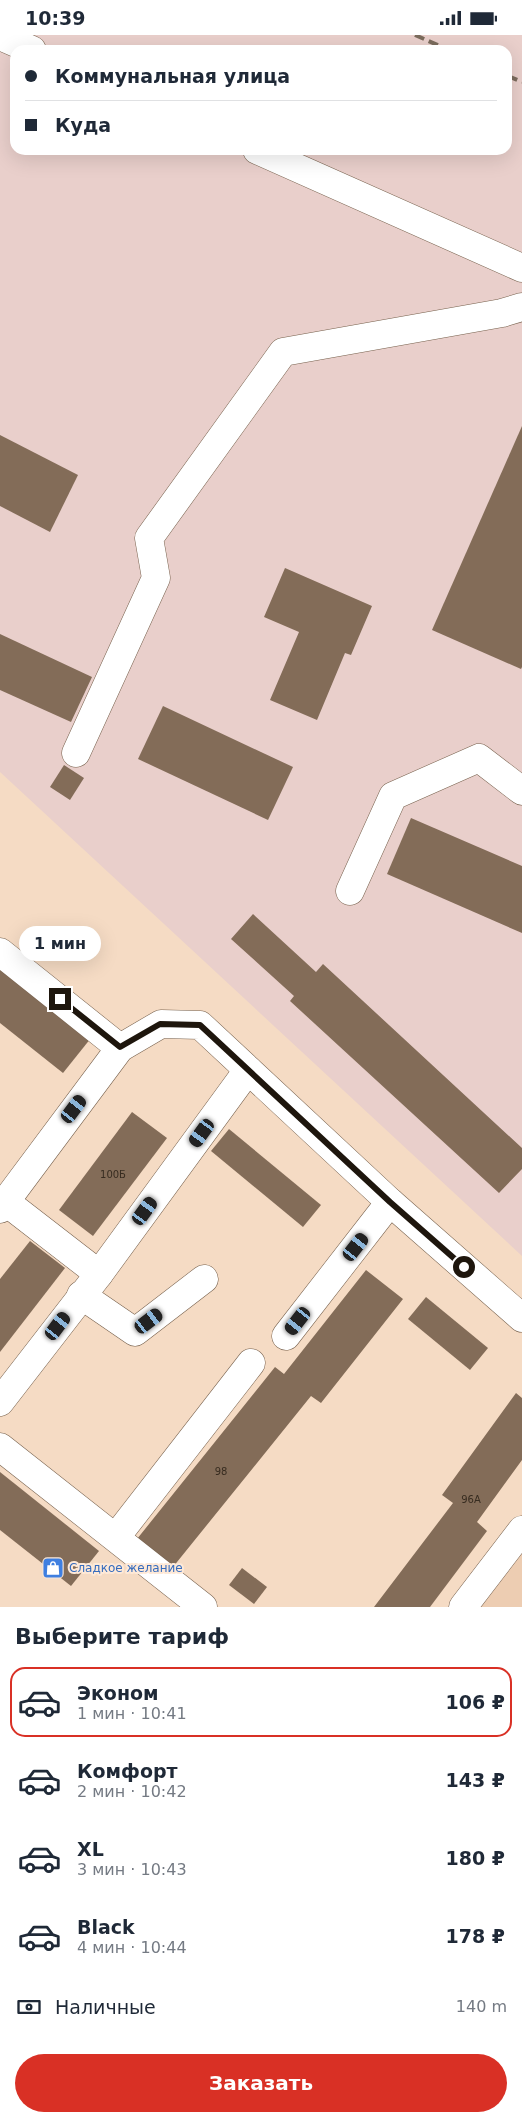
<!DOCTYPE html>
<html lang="ru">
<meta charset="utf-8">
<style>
:root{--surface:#fff;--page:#f6f6f7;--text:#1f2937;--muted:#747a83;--line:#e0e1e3;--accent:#d93025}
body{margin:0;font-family:"DejaVu Sans",sans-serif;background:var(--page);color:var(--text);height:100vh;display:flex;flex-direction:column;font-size:19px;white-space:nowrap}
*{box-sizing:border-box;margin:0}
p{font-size:16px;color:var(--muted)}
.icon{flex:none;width:28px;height:28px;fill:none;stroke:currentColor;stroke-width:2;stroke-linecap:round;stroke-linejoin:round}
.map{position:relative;height:1572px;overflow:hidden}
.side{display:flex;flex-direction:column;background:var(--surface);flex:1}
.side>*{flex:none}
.guide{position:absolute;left:10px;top:10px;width:502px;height:110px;border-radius:15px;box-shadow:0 5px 20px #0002;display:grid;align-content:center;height:110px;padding:0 15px;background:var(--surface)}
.end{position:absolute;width:22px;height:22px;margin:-11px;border:6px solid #1e160d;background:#fff;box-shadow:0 0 0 2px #fff}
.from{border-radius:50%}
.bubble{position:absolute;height:35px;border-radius:18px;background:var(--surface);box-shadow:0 5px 20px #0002;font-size:16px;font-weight:700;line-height:35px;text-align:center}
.car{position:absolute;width:15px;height:30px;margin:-15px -8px;border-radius:6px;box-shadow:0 0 4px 1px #0007;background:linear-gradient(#222 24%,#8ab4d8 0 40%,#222 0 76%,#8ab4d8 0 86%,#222 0)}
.guide b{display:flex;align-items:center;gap:18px;height:48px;font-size:19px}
.guide b+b{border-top:1px solid var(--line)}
.guide i{width:12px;height:12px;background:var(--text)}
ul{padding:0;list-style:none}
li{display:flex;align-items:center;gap:15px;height:70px;margin:0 10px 8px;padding:0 5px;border:2px solid transparent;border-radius:15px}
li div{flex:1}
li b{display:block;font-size:19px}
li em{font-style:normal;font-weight:700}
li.active{border-color:var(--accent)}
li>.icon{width:45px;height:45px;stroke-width:1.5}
h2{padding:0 15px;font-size:22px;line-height:60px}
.pay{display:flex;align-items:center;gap:12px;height:55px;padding:0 15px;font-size:19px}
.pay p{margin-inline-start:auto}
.cta{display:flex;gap:10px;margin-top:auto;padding:10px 15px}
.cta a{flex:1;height:58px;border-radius:30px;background:var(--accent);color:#fff;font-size:20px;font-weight:700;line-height:58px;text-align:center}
.status{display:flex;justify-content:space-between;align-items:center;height:35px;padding:0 25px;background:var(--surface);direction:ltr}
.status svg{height:14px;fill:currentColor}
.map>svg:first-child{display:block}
.built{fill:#edcdb2}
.industrial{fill:#e9cfcb;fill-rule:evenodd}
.building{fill:#836c58}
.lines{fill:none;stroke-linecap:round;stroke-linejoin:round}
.minor-casing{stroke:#77614d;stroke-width:29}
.minor{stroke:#fff;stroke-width:28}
.rail{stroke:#7b6b5c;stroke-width:4;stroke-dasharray:10 5;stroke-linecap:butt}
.route{stroke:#1e160d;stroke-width:6}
.labels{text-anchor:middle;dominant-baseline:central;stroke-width:4;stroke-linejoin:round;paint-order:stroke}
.number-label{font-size:10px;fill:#372c20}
.shop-label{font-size:12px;fill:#366cbe;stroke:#fee9d7;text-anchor:start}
</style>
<div class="status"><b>10:39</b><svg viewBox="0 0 49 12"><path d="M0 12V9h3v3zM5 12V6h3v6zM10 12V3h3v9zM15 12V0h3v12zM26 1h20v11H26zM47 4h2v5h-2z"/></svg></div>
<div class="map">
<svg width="522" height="1572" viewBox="0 0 522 1572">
<rect width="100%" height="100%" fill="#f5dbc4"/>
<path class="built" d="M522 1518V1572H481Z"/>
<path class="industrial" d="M0 0H522V1221L0 737ZM15 15H508V115H15Z"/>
<g class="building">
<path d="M522 391V632L521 634 432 595Z"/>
<path d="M0 400 78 440 50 497 0 471Z"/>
<path d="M285 533 372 571 351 620 345 618 317 685 270 665 299 597 264 582Z"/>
<path d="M0 599 92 642 71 687 0 655Z"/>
<path d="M163 671 293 732 268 785 138 724Z"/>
<path d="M64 730 84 743 70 765 50 752Z"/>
<path d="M411 783 522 831V898L387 839Z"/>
<path d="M253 879 316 937 323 929 522 1113V1134L499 1158 290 966 294 961 231 904Z"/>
<path d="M0 930 91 1003 63 1038 0 988Z"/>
<path d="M132 1077 167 1103 93 1201 59 1175Z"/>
<path d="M229 1094 321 1170 303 1192 211 1116Z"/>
<path d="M30 1206 65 1233 0 1317V1244Z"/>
<path d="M366 1235 403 1264 321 1368 311 1361 173 1532 137 1504 275 1332 284 1339Z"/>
<path d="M426 1262 488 1313 470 1335 408 1284Z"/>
<path d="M516 1358 522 1363V1425L477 1487 487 1496 430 1572H374L453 1468 442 1460Z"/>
<path d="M0 1437 99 1516 71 1551 0 1495Z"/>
<path d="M242 1533 267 1552 254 1569 229 1550Z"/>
</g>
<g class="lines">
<g class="minor-casing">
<g id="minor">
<path d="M0 1 32 15"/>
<path d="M257 115 522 233"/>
<path d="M76 718 156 543 149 503 283 317 502 278 522 272"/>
<path d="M350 856 393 761 479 723 522 756"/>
<path d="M0 917 120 1013"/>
<path d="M6 1167 99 1239"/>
<path d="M0 1174 120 1013 161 989 200 990 390 1167 522 1283"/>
<path d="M81 1260 135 1297 204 1244"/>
<path d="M286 1301 390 1167"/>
<path d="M0 1367 99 1239 248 1035"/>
<path d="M0 1412 203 1572"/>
<path d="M116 1502 251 1328"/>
<path d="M463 1572 522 1495"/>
</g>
</g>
<use href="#minor" class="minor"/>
<g class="rail">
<path d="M415 0 449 15"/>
<path d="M508 41 522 47"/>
</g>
</g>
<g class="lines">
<path class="route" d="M60 964 120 1012 160 989 200 990 390 1167 464 1232"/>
</g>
<defs>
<g id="shop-square" transform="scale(1.125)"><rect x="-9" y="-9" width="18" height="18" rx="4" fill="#3f7fe0" stroke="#fee9d7"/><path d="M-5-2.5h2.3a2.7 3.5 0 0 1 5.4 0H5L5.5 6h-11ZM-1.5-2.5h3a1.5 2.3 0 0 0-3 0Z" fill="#fff"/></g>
</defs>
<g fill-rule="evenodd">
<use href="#shop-square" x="53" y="1533"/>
</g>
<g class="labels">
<g class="number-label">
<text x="113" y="1139">100Б</text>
<text x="221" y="1436">98</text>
<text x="471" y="1464">96А</text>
</g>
<g class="shop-label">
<text x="69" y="1533">Сладкое желание</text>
</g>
</g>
</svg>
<i class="end from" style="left:464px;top:1232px"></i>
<i class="end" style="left:60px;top:964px"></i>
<div class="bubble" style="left:19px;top:891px;width:82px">1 мин</div>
<i class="car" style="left:74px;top:1074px;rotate:37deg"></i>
<i class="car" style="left:202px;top:1098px;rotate:216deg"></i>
<i class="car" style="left:145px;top:1176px;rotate:36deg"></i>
<i class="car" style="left:356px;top:1212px;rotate:38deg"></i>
<i class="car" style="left:149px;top:1286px;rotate:53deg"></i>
<i class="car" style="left:298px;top:1286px;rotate:218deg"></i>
<i class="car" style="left:58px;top:1291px;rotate:37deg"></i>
<div class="guide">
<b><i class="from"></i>Коммунальная улица</b>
<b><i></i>Куда</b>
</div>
</div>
<section class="side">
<h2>Выберите тариф</h2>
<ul>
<li class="active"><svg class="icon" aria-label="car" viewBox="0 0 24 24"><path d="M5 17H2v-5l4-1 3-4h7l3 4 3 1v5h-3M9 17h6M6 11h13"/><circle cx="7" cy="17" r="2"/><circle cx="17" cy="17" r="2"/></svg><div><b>Эконом</b><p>1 мин · 10:41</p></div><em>106 ₽</em></li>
<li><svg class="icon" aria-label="car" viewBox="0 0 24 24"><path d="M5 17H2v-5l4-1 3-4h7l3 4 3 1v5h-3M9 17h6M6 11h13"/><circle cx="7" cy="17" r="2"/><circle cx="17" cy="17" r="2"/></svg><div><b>Комфорт</b><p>2 мин · 10:42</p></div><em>143 ₽</em></li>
<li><svg class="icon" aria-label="car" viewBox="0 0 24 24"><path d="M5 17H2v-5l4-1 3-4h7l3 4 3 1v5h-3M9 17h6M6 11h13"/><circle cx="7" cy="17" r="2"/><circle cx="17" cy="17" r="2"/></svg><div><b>XL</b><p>3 мин · 10:43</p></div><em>180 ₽</em></li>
<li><svg class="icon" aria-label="car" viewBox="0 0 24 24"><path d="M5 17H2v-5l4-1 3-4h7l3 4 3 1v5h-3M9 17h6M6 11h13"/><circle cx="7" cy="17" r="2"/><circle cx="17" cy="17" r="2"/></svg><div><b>Black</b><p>4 мин · 10:44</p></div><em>178 ₽</em></li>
</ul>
<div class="pay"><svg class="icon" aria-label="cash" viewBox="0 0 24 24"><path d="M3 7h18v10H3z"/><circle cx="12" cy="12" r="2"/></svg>Наличные<p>140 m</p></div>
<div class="cta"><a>Заказать</a></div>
</section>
